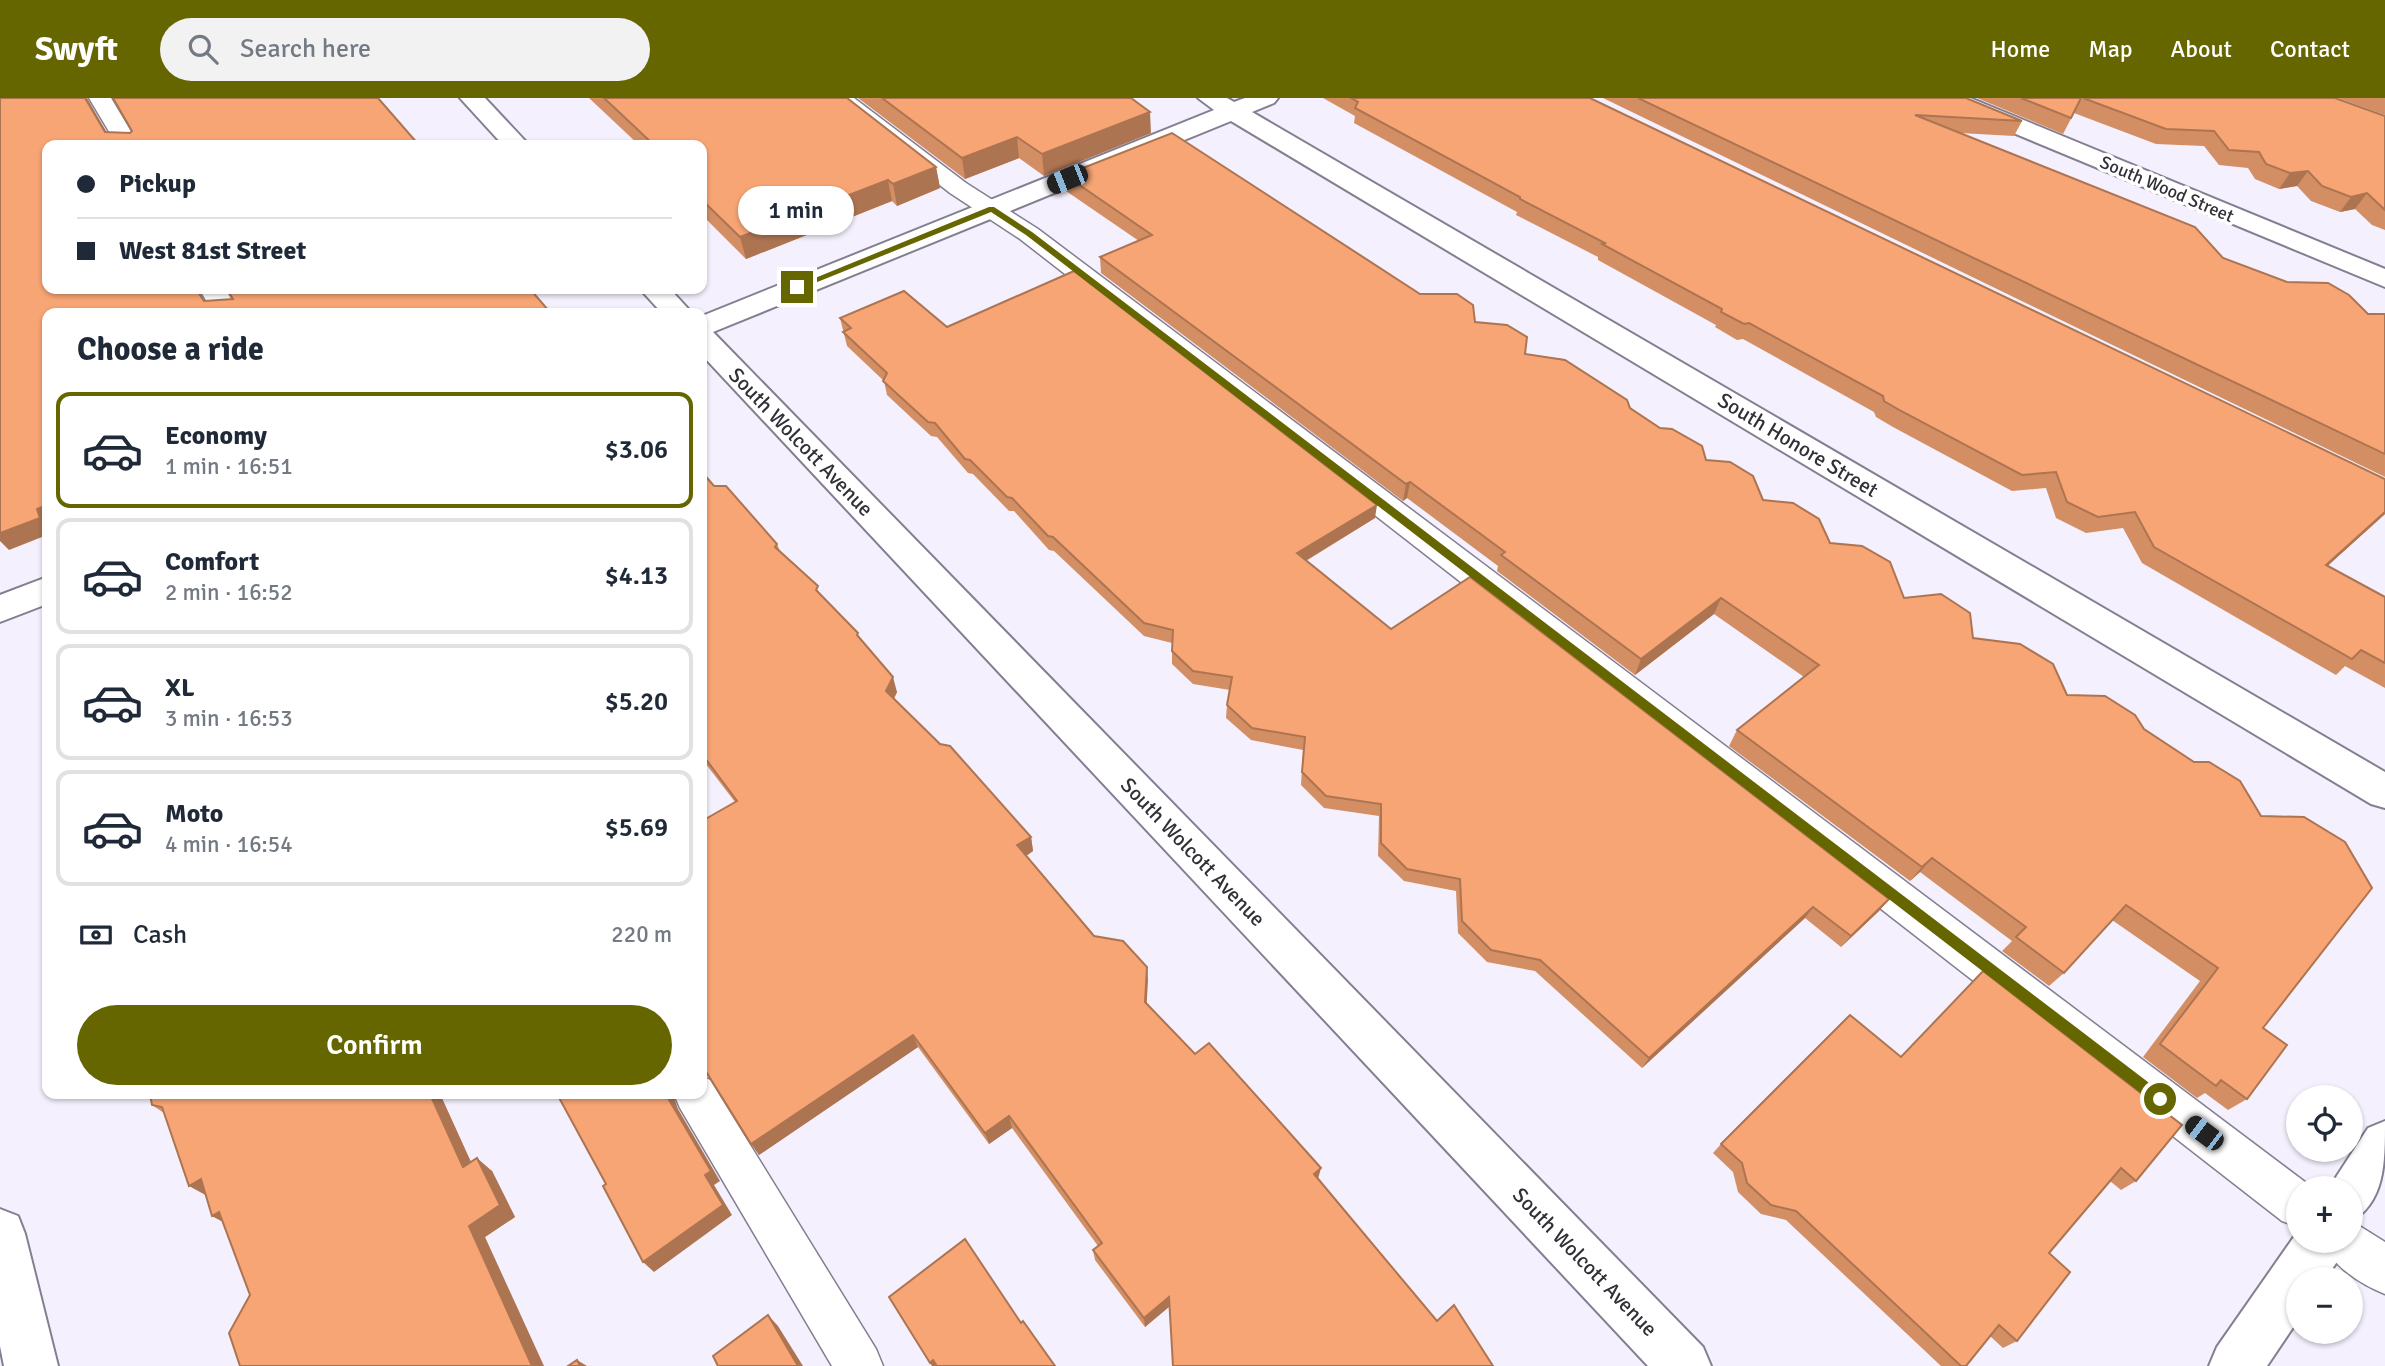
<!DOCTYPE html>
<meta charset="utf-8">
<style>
:root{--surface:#fff;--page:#f2f2f3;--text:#1f2937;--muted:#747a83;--line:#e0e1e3;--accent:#660}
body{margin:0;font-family:Signika,sans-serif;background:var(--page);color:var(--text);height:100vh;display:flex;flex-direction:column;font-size:26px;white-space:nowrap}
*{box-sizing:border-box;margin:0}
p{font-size:23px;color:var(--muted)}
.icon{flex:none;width:38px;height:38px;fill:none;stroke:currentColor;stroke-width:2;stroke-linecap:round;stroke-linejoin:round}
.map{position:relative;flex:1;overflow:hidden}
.panel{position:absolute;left:42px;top:210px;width:665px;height:791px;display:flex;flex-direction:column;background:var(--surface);border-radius:14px;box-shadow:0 2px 5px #0004}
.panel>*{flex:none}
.guide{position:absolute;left:42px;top:42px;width:665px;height:154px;border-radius:14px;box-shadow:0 2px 5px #0004;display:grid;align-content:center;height:154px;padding:0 35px;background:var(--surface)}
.tools{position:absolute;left:2286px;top:987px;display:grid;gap:14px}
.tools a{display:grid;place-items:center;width:77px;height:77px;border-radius:50%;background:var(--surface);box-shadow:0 2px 5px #0004;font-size:35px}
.end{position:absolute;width:32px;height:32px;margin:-16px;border:9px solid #660;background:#fff;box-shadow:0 0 0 4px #fff}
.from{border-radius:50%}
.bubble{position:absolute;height:49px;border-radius:24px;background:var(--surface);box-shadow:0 2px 5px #0004;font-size:23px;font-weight:600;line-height:49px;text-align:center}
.car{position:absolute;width:21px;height:42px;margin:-21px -10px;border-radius:9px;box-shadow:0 0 5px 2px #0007;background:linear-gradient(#222 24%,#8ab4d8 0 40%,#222 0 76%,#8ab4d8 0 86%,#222 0)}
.guide b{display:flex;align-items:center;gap:24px;height:66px;font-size:26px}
.guide b+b{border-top:2px solid var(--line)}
.guide i{width:18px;height:18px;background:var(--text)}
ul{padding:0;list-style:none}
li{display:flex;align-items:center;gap:21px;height:116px;margin:0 14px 10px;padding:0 21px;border:4px solid var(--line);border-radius:14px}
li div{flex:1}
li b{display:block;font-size:26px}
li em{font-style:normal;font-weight:600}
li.current{border-color:var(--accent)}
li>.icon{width:63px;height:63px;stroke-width:1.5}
h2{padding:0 35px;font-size:32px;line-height:84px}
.pay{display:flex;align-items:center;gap:18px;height:77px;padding:0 35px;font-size:26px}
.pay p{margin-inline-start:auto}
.cta{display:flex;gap:14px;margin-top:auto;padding:14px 35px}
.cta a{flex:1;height:80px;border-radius:42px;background:var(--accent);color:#fff;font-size:28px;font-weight:600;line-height:80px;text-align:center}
header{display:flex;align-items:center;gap:42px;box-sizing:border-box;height:98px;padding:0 35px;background:var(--accent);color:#fff}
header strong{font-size:33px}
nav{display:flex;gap:38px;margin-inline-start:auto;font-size:24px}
.search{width:490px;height:63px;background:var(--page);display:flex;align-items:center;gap:18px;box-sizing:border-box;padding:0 24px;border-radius:38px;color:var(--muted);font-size:26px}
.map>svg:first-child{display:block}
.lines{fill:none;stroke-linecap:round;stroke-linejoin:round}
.lane-casing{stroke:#847e91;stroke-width:3}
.street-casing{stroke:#847e91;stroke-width:4}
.lane{fill:#fff;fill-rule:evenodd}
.street{fill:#fff;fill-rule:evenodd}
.wall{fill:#d48e64}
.shaded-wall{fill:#ad7451}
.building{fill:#f7a574;stroke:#ad7451;stroke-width:2}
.route{fill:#660}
.labels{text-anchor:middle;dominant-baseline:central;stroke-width:7;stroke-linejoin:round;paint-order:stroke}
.far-street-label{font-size:18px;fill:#322f37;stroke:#fff}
.street-label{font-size:21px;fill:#322f37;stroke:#fff}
</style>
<header>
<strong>Swyft</strong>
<div class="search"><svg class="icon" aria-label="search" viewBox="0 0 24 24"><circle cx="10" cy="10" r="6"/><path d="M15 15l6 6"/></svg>Search here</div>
<nav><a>Home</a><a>Map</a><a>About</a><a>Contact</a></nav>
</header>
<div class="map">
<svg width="2385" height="1268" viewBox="0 0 2385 1268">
<rect width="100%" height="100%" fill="#f4f0fd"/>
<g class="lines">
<g class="lane-casing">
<g id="lane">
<path d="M89 0H111L139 47H117Z"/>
<path d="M829 0H854L966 85 1038 131 2313 1090H2298V1129L2282 1123 1020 141 950 95Z"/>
<path d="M199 191H225L240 215H214Z"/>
<path d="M702 978 710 982 876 1251 883 1268H832L680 1010 674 996H702Z"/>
<path d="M2350 1122 2385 1144V1196C2360 1186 2332 1168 2322 1143H2350Z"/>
</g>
</g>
<g class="street-casing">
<g id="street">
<path d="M460 0H485L529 47H503Z"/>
<path d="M1198 0H1227L1234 4 1245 0H1278L1274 5 1252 14 2385 674V710L2371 706 1231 23 713 234 1703 1249 1711 1268H1648L702 257V218L1214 12Z"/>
<path d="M1937 0H1970L2385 171V189L1941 5Z"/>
<path d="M640 191H670L692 215H662Z"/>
<path d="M47 479V506L0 524V497Z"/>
<path d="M2385 1023C2385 1065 2385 1105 2350 1124V1090H2329L2368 1030Z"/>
<path d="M0 1111 18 1118 25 1136 58 1268H4L0 1248Z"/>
<path d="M2298 1133V1143H2346L2339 1161 2325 1181H2298V1222L2267 1268H2209L2217 1249Z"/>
</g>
</g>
<use href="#lane" class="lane"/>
<use href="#street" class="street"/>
</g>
<g class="wall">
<path d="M589 0H847L936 69 940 90 897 108 892 103 746 161 702 117V47H639Z"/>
<path d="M858 0H1131L1151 35 1044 78 1019 60 965 81Z"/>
<path d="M1323 0H1590L2385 416 2327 468 2385 499V590L2345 568 2336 577 2142 465 2123 430 2086 435 2056 420 2046 390 2012 393 1893 329 1876 319 1874 314 1743 241 1737 242 1715 229 1716 227 1598 162V159L1516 117 1517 114 1354 25 1355 18Z"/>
<path d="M1603 0H1966L2022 23 2014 38 1960 35 2223 160 2368 216H2385V379Z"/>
<path d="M1977 0H2335L2385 18V132L2372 127 2355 111 2340 114 2311 103 2297 88 2279 91 2255 81 2248 70 2219 67 2204 48 2156 46 2074 15 2063 36Z"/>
<path d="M2338 0H2385V17Z"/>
<path d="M1065 77 1420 196 1475 224 1525 256 1630 310 1763 402 1830 445 1904 500 2067 597 2263 930 2247 1001 2228 1012 2205 995 2197 1000 2143 959 2200 883 2112 822 2064 875 2049 888 2002 853 2012 843 1920 774 1910 783 1729 648 1737 632 1804 579 1714 516 1635 577 1497 473 1498 468 1407 400 1403 403 1101 175 1100 159 1139 143 1066 93Z"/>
<path d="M840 220 947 229 1375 420 1306 463 1391 531 1889 801 1879 813 1841 849 1805 820 1642 970 1535 873 1487 864 1458 835 1456 793 1404 783 1378 758 1379 718 1324 710 1301 687 1303 652 1251 642 1226 620 1227 607 1230 592 1193 586 1172 566V545L1144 538 1054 453 1049 452 1014 413H1009L973 376 968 375 937 339 931 338 887 297 884 283 847 248Z"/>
<path d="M702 374 714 388 777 446 780 453 820 495 859 540 897 594 894 601 1031 739 1033 753 1026 758 1094 838 1147 869 1146 905 1318 1081 1437 1223 1493 1268 1170 1208 1145 1229 1095 1162 1093 1152 1098 1148 1012 1030 989 1046 918 949 759 1057 710 979 702 977V723L735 704 702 661Z"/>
<path d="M1983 873 2136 1083 2121 1092 2110 1083 2049 1155 2017 1243 2003 1250 1990 1238 1966 1268H1941L1786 1122 1761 1116 1738 1094 1733 1074 1713 1055 1721 1046 1901 959Z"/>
<path d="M150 996H440L471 1064 492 1073 515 1119 485 1139 250 1197 222 1123 212 1118 206 1098 164 1015 152 1007Z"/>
</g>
<g class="shaded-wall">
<path d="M85 0H87L114 47 105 34Z"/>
<path d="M1150 14 1151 35 1044 78 1042 56Z"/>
<path d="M1017 39 1019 60 965 81 962 60Z"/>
<path d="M936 69 940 90 897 108 893 86Z"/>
<path d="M2308 73 2297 88 2279 91 2290 75Z"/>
<path d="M888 82 892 103 746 161 740 139Z"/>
<path d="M2367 95 2355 111 2340 114 2351 99Z"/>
<path d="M1410 384 1407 400 1403 403 1406 386Z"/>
<path d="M47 407V437L9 452 0 443V435L37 411Z"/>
<path d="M1377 407 1375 420 1295 469 1297 455Z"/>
<path d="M2385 414V416L2311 483 2326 467Z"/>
<path d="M1721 500 1714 516 1635 577 1641 561Z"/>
<path d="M893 579 897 594 890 608 886 593Z"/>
<path d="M1031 739 1033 753 1020 762 1017 747Z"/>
<path d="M1932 760 1920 774 1910 783 1922 769Z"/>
<path d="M1889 801 1879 813 1841 849 1851 838Z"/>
<path d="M1813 809 1805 820 1642 970 1649 960Z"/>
<path d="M1147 869 1148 882 1146 917 1145 904Z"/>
<path d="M913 937 918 949 759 1057 751 1046Z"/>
<path d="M430 996H440L479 1082 463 1069Z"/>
<path d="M667 996H673L678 1011 720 1083 714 1087 732 1117 654 1174 643 1164 705 1077Z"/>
<path d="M1009 1018 1012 1030 989 1046 985 1035Z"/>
<path d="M477 1060 492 1073 515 1119 485 1139 544 1268H532L469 1128Z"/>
<path d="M1321 1070 1318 1081 1314 1076Z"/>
<path d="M201 1081 211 1100 189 1088Z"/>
<path d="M219 1114 234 1130 212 1118Z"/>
<path d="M1169 1199 1170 1208 1145 1229 1144 1220Z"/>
<path d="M768 1217 778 1228 803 1268H798Z"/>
<path d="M577 1262 587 1268H580Z"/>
<path d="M933 1262 937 1268H932L930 1265Z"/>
</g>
<g class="building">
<path d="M0 0H85L105 34 130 35 132 33 113 0H378L419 47H47V191H196L204 203 233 201 227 191H530L549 213 542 215H47V407L37 411 40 420 0 435Z"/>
<path d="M604 0H847L936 69 893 86 888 82 740 139 702 102V47H654Z"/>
<path d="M882 0H1131L1150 14 1042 56 1017 39 962 60Z"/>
<path d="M1351 0H1590L2385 381V414L2326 467 2385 499V565L2361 552 2352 561 2154 449 2135 414 2098 419 2067 404 2056 374 2022 377 1901 313 1884 303 1883 298 1749 225 1744 226 1721 214 1722 211 1602 146 1605 145 1520 101V99L1355 10 1358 4Z"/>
<path d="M1638 0H1966L2022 23 1915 17 2195 129 2223 160 2287 184 2328 185 2349 197 2368 216H2385V356Z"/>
<path d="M2021 0H2081L2071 20Z"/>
<path d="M2083 0H2335L2385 18V112L2367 95 2351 99 2322 88 2308 73 2290 75 2266 66 2259 54 2229 52 2214 33 2166 31Z"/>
<path d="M1172 35 1420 196H1457L1473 207 1475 224 1507 227 1527 239 1525 256 1565 262 1627 302 1630 310 1660 330 1672 331 1702 348 1706 362 1730 364 1753 378 1763 402 1793 405 1819 421 1830 445 1862 448 1890 464 1904 500 1941 496 1970 515 1973 540 2020 546 2053 566 2067 597 2105 598 2135 617 2144 631 2194 664H2209L2240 683 2261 718 2304 719 2345 744 2372 790 2263 930 2287 947 2247 1001 2221 982 2216 988 2160 946 2218 870 2126 807 2064 875 2016 839 2026 829 1932 760 1922 769 1737 632 1819 567 1721 500 1641 561 1501 457 1505 454 1410 384 1406 386 1100 159 1152 137 1065 77Z"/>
<path d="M1074 173 1377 407 1297 455 1391 531 1470 479 1889 801 1851 838 1813 809 1649 960 1540 862 1491 852 1462 823 1460 781 1407 771 1381 745V706L1326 698 1302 674 1305 639 1252 630 1227 607 1232 579 1193 573 1172 553 1173 532 1144 525 1053 439 1048 438 1012 400 1007 399 970 362 965 361 935 325 928 324 883 283 887 275 843 234 851 230 840 220 904 193 947 229Z"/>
<path d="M702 374 714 388H726L777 446 775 449 818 488 816 492 858 535 857 537 893 579 886 593 940 646 950 648 1031 739 1017 747 1094 838 1123 843 1147 869 1145 904 1195 956 1209 945 1321 1070 1314 1076 1437 1223 1454 1207 1493 1268H1173L1169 1199 1144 1220 1093 1152 1102 1145 1009 1018 985 1035 913 937 751 1046 702 967V723L737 703 702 656Z"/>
<path d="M1983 873 2182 1027 2136 1083 2121 1070 2049 1155 2070 1174 2017 1243 1999 1227 1966 1268H1961L1796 1113 1771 1107 1747 1085 1742 1065 1721 1046 1850 917 1901 959Z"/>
<path d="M150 996H430L463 1069 477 1060 500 1107 469 1128 532 1268H240L229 1235 250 1197 219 1114 212 1118 201 1081 189 1088 162 1009 152 1007Z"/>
<path d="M557 996H667L668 1000 711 1073 705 1077 723 1107 643 1164 603 1088 606 1086Z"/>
<path d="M965 1141 1021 1225 1023 1223 1055 1268H937L933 1262 930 1265 889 1199Z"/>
<path d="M768 1217 798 1268H718L713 1258Z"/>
<path d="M577 1262 580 1268H568Z"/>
</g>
<path class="route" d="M989 109H994L1032 134 2165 997V1006H2155L1026 137 991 114 800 191 793 189Z"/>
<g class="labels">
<g class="far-street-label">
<text transform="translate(2167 91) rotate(23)">South Wood Street</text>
</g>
<g class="street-label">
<text transform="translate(801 344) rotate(46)">South Wolcott Avenue</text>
<text transform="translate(1798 347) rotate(31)">South Honore Street</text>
<text transform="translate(1193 754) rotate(46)">South Wolcott Avenue</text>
<text transform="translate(1585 1164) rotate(46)">South Wolcott Avenue</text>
</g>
</g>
</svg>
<div class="tools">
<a><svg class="icon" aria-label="locate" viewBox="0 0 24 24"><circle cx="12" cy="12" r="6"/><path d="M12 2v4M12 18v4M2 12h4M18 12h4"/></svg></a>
<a>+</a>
<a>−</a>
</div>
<i class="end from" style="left:2160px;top:1001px"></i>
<i class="end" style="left:797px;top:189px"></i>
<div class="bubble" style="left:738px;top:88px;width:116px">1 min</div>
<i class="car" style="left:1067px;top:81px;rotate:248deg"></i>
<i class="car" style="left:2204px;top:1035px;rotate:307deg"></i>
<div class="guide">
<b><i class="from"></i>Pickup</b>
<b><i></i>West 81st Street</b>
</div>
<section class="panel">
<h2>Choose a ride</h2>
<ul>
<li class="current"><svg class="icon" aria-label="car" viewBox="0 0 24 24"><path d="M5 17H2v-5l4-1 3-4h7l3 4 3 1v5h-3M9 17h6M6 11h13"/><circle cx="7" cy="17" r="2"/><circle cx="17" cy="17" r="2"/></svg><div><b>Economy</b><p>1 min · 16:51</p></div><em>$3.06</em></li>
<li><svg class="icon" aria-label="car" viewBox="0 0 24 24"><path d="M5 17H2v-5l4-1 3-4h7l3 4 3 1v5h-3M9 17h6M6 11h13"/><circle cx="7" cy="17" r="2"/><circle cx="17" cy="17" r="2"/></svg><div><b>Comfort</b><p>2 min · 16:52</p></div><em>$4.13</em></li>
<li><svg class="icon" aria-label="car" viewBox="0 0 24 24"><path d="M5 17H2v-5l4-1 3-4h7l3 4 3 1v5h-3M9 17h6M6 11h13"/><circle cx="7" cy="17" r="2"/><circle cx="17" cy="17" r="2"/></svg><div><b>XL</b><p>3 min · 16:53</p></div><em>$5.20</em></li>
<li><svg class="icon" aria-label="car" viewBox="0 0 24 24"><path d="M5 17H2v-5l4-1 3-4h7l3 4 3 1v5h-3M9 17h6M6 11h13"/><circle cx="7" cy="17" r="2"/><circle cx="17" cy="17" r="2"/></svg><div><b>Moto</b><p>4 min · 16:54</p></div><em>$5.69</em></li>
</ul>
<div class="pay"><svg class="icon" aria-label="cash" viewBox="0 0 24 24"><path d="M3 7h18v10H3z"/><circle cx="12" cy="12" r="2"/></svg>Cash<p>220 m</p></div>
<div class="cta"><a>Confirm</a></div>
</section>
</div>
